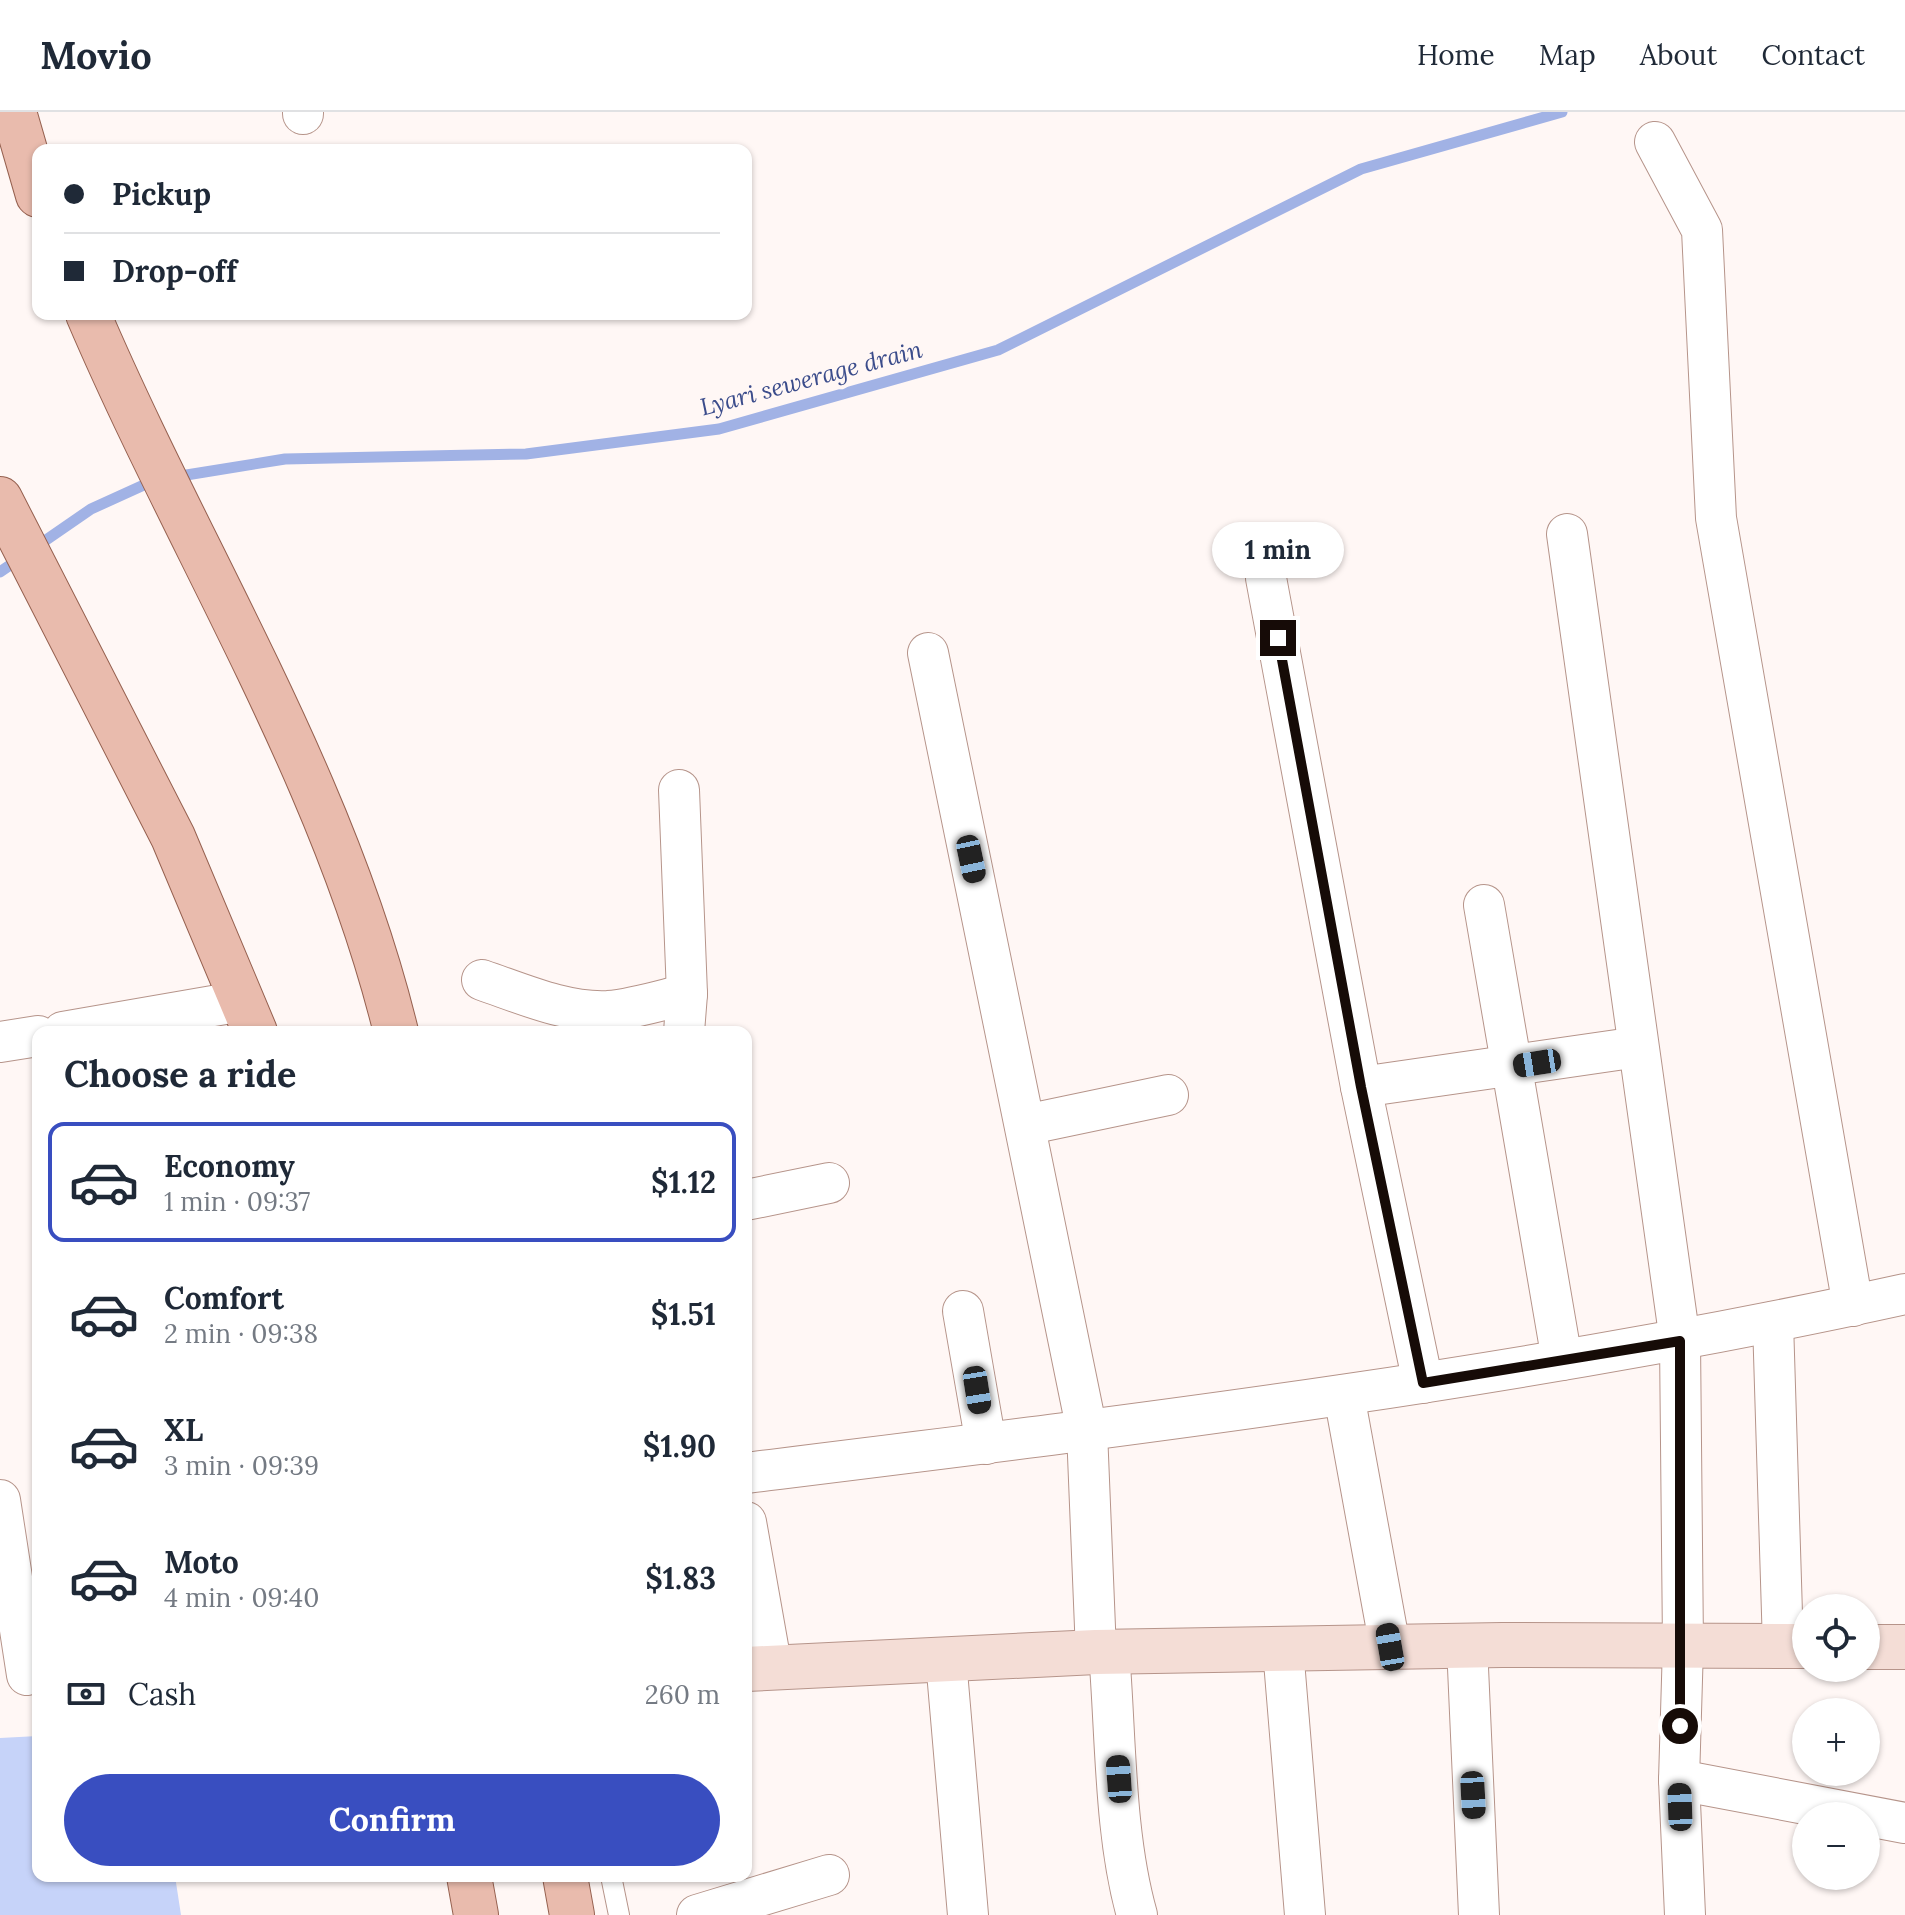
<!DOCTYPE html>
<meta charset="utf-8">
<style>
:root{--surface:#fff;--page:#f6f6f7;--text:#1f2937;--muted:#747a83;--line:#e0e1e3;--accent:#394ec0}
body{margin:0;font-family:Lora,serif;background:var(--page);color:var(--text);height:100vh;display:flex;flex-direction:column;font-size:30px;white-space:nowrap}
*{box-sizing:border-box;margin:0}
p{font-size:26px;color:var(--muted)}
.icon{flex:none;width:44px;height:44px;fill:none;stroke:currentColor;stroke-width:2;stroke-linecap:round;stroke-linejoin:round}
.map{position:relative;flex:1;overflow:hidden}
.details{position:absolute;left:32px;top:914px;width:720px;height:856px;display:flex;flex-direction:column;background:var(--surface);border-radius:16px;box-shadow:0 2px 6px #0004}
.details>*{flex:none}
.top-card{position:absolute;left:32px;top:32px;width:720px;height:176px;border-radius:16px;box-shadow:0 2px 6px #0004;display:grid;align-content:center;height:176px;padding:0 32px;background:var(--surface)}
.buttons{position:absolute;left:1792px;top:1482px;display:grid;gap:16px}
.buttons a{display:grid;place-items:center;width:88px;height:88px;border-radius:50%;background:var(--surface);box-shadow:0 2px 6px #0004;font-size:40px}
.end{position:absolute;width:36px;height:36px;margin:-18px;border:10px solid #160b07;background:#fff;box-shadow:0 0 0 4px #fff}
.from{border-radius:50%}
.bubble{position:absolute;height:56px;border-radius:28px;background:var(--surface);box-shadow:0 2px 6px #0004;font-size:26px;font-weight:800;line-height:56px;text-align:center}
.car{position:absolute;width:24px;height:48px;margin:-24px -12px;border-radius:10px;box-shadow:0 0 6px 2px #0007;background:linear-gradient(#222 24%,#8ab4d8 0 40%,#222 0 76%,#8ab4d8 0 86%,#222 0)}
.top-card b{display:flex;align-items:center;gap:28px;height:76px;font-size:30px}
.top-card b+b{border-top:2px solid var(--line)}
.top-card i{width:20px;height:20px;background:var(--text)}
ul{padding:0;list-style:none}
li{display:flex;align-items:center;gap:24px;height:120px;margin:0 16px 12px;padding:0 16px;border:4px solid transparent;border-radius:16px}
li div{flex:1}
li b{display:block;font-size:30px}
li em{font-style:normal;font-weight:800}
li.selected{border-color:var(--accent)}
li>.icon{width:72px;height:72px;stroke-width:1.5}
h2{padding:0 32px;font-size:36px;line-height:96px}
.pay{display:flex;align-items:center;gap:20px;height:88px;padding:0 32px;font-size:30px}
.pay p{margin-inline-start:auto}
.cta{display:flex;gap:16px;margin-top:auto;padding:16px 32px}
.cta a{flex:1;height:92px;border-radius:48px;background:var(--accent);color:#fff;font-size:32px;font-weight:800;line-height:92px;text-align:center}
header{display:flex;align-items:center;gap:48px;box-sizing:border-box;height:112px;padding:0 40px;background:var(--surface);border-bottom:2px solid var(--line)}
header strong{font-size:38px}
nav{display:flex;gap:44px;margin-inline-start:auto;font-size:28px}
.map>svg:first-child{display:block}
.green{fill:#c6d3f9}
.lines{fill:none;stroke-linecap:round;stroke-linejoin:round}
.stream{stroke:#a1b2e5;stroke-width:11}
.lane-casing{stroke:#b6948a;stroke-width:22}
.street-casing{stroke:#b6948a;stroke-width:42}
.secondary-casing{stroke:#b6948a;stroke-width:46}
.primary-casing{stroke:#95604f;stroke-width:46}
.lane{stroke:#fff;stroke-width:20}
.street{stroke:#fff;stroke-width:40}
.secondary{stroke:#f4ddd6;stroke-width:44}
.primary{stroke:#e9bbad;stroke-width:44}
.route{stroke:#160b07;stroke-width:10}
.labels{text-anchor:middle;dominant-baseline:central;stroke-width:8;stroke-linejoin:round;paint-order:stroke}
.water-label{font-size:24px;font-style:italic;fill:#3b4c8b;stroke:#fff7f5}
</style>
<header>
<strong>Movio</strong>
<nav><a>Home</a><a>Map</a><a>About</a><a>Contact</a></nav>
</header>
<div class="map">
<svg width="1905" height="1803" viewBox="0 0 1905 1803">
<rect width="100%" height="100%" fill="#fff7f5"/>
<path class="green" d="M38 1624V1764H175L181 1803H0V1626Z"/>
<g class="lines">
<g class="stream">
<path d="M174 365 285 347 526 342 719 317 998 238 1361 57 1562 0"/>
<path d="M33 437 91 397 157 367"/>
<path d="M0 460 19 447"/>
</g>
<g class="lane-casing">
<path id="lane" d="M611 1764 619 1803"/>
</g>
<g class="street-casing">
<g id="street">
<path d="M303 0V2"/>
<path d="M1655 30 1702 118 1716 406 1853 1194"/>
<path d="M1567 422 1680 1229 1683 1534 1679 1668 1685 1803"/>
<path d="M1266 466 1361 975 1423 1271"/>
<path d="M928 541 1087 1319 1096 1540"/>
<path d="M679 678 687 882 684 920"/>
<path d="M1484 793 1562 1248"/>
<path d="M482 868C523 882 565 901 608 899 634 897 662 888 687 882"/>
<path d="M63 920 242 889"/>
<path d="M0 930 38 924"/>
<path d="M1361 975 1638 935"/>
<path d="M1025 1013 1168 983"/>
<path d="M746 1088 829 1071"/>
<path d="M963 1199 986 1332"/>
<path d="M1773 1210 1783 1534"/>
<path d="M1344 1283 1390 1535"/>
<path d="M746 1361C1134 1313 1523 1266 1905 1182"/>
<path d="M0 1388 27 1563"/>
<path d="M746 1410 772 1557"/>
<path d="M1467 1533 1479 1803"/>
<path d="M1283 1537 1305 1803"/>
<path d="M1109 1540C1116 1624 1114 1722 1137 1803"/>
<path d="M946 1548 968 1803"/>
<path d="M1679 1668 1905 1711"/>
<path d="M697 1803 829 1763"/>
</g>
</g>
<g class="secondary-casing">
<g id="secondary">
<path d="M1866 1535H1905"/>
<path d="M746 1557 1096 1540 1502 1533 1806 1534"/>
</g>
</g>
<g class="primary-casing">
<g id="primary">
<path d="M14 0 38 83"/>
<path d="M88 202C190 441 334 665 396 920"/>
<path d="M0 387 173 725 255 920"/>
<path d="M469 1764 476 1803"/>
<path d="M565 1764 572 1803"/>
</g>
</g>
<use href="#lane" class="lane"/>
<use href="#street" class="street"/>
<use href="#secondary" class="secondary"/>
<use href="#primary" class="primary"/>
</g>
<g class="lines">
<path class="route" d="M1278 526 1361 975 1423 1271 1680 1229V1614"/>
</g>
<g class="labels">
<g class="water-label">
<text transform="translate(811 266) rotate(-15)">Lyari sewerage drain</text>
</g>
</g>
</svg>
<div class="buttons">
<a><svg class="icon" aria-label="locate" viewBox="0 0 24 24"><circle cx="12" cy="12" r="6"/><path d="M12 2v4M12 18v4M2 12h4M18 12h4"/></svg></a>
<a>+</a>
<a>−</a>
</div>
<i class="end from" style="left:1680px;top:1614px"></i>
<i class="end" style="left:1278px;top:526px"></i>
<div class="bubble" style="left:1212px;top:410px;width:132px">1 min</div>
<i class="car" style="left:971px;top:747px;rotate:168deg"></i>
<i class="car" style="left:1537px;top:951px;rotate:261deg"></i>
<i class="car" style="left:977px;top:1278px;rotate:171deg"></i>
<i class="car" style="left:1390px;top:1535px;rotate:350deg"></i>
<i class="car" style="left:1119px;top:1667px;rotate:356deg"></i>
<i class="car" style="left:1473px;top:1683px;rotate:177deg"></i>
<i class="car" style="left:1680px;top:1695px;rotate:358deg"></i>
<div class="top-card">
<b><i class="from"></i>Pickup</b>
<b><i></i>Drop-off</b>
</div>
<section class="details">
<h2>Choose a ride</h2>
<ul>
<li class="selected"><svg class="icon" aria-label="car" viewBox="0 0 24 24"><path d="M5 17H2v-5l4-1 3-4h7l3 4 3 1v5h-3M9 17h6M6 11h13"/><circle cx="7" cy="17" r="2"/><circle cx="17" cy="17" r="2"/></svg><div><b>Economy</b><p>1 min · 09:37</p></div><em>$1.12</em></li>
<li><svg class="icon" aria-label="car" viewBox="0 0 24 24"><path d="M5 17H2v-5l4-1 3-4h7l3 4 3 1v5h-3M9 17h6M6 11h13"/><circle cx="7" cy="17" r="2"/><circle cx="17" cy="17" r="2"/></svg><div><b>Comfort</b><p>2 min · 09:38</p></div><em>$1.51</em></li>
<li><svg class="icon" aria-label="car" viewBox="0 0 24 24"><path d="M5 17H2v-5l4-1 3-4h7l3 4 3 1v5h-3M9 17h6M6 11h13"/><circle cx="7" cy="17" r="2"/><circle cx="17" cy="17" r="2"/></svg><div><b>XL</b><p>3 min · 09:39</p></div><em>$1.90</em></li>
<li><svg class="icon" aria-label="car" viewBox="0 0 24 24"><path d="M5 17H2v-5l4-1 3-4h7l3 4 3 1v5h-3M9 17h6M6 11h13"/><circle cx="7" cy="17" r="2"/><circle cx="17" cy="17" r="2"/></svg><div><b>Moto</b><p>4 min · 09:40</p></div><em>$1.83</em></li>
</ul>
<div class="pay"><svg class="icon" aria-label="cash" viewBox="0 0 24 24"><path d="M3 7h18v10H3z"/><circle cx="12" cy="12" r="2"/></svg>Cash<p>260 m</p></div>
<div class="cta"><a>Confirm</a></div>
</section>
</div>
